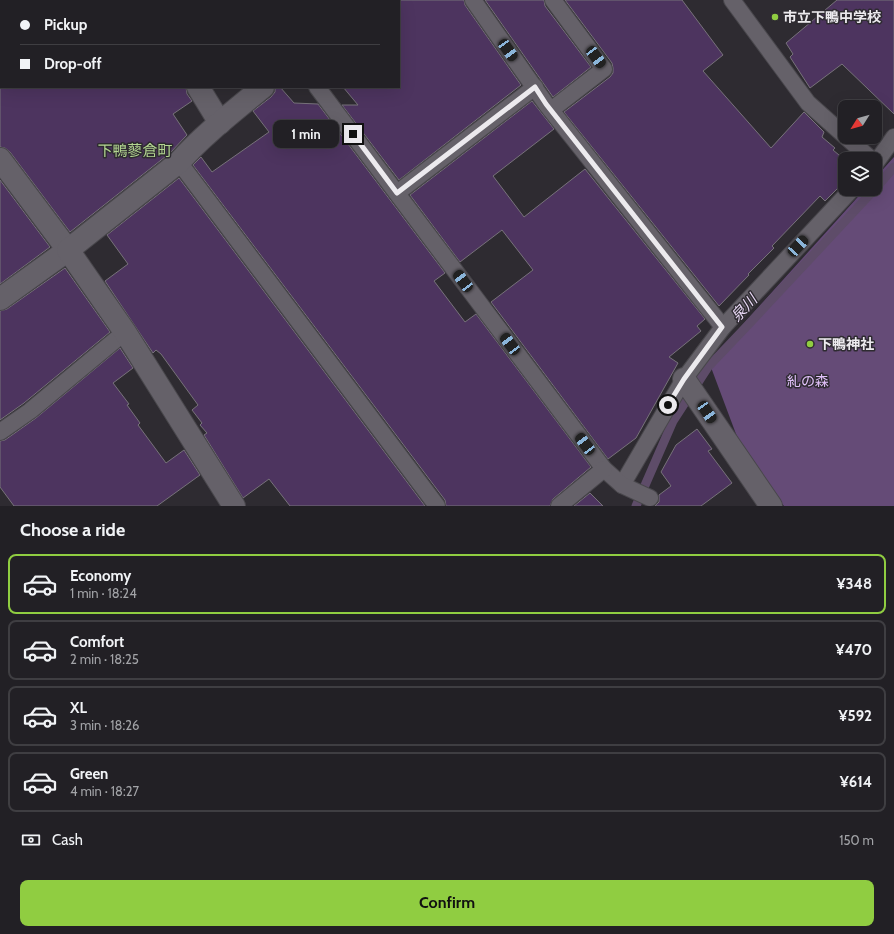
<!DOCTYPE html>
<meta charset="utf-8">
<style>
:root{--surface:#222025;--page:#2a282d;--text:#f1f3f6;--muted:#a2a3a7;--line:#3f3e42;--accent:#90cd41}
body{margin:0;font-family:Cabin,"Noto Sans JP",sans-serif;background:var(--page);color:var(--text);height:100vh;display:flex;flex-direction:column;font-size:15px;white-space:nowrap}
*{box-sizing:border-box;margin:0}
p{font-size:13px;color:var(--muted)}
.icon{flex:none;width:22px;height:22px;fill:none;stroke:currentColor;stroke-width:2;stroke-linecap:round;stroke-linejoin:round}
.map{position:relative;height:506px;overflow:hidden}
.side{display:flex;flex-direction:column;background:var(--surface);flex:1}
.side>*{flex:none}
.guide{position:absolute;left:0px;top:0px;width:400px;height:88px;box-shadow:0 4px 16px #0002,0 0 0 1px var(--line);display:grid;align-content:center;height:88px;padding:0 20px;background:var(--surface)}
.needle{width:26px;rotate:233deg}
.fabs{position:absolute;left:838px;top:100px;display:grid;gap:8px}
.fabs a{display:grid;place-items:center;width:44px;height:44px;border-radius:8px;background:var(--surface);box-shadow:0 4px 16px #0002,0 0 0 1px var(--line);font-size:20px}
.end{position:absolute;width:18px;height:18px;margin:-9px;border:5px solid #eceaee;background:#111;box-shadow:0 0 0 2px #111}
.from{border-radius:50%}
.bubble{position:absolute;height:28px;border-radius:8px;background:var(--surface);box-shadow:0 4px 16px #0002,0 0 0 1px var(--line);font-size:13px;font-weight:800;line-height:28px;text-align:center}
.car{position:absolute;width:12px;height:24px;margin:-12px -6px;border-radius:5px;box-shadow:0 0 3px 1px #0007;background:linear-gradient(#222 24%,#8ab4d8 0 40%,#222 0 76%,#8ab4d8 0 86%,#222 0)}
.guide b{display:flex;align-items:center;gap:14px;height:38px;font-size:15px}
.guide b+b{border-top:1px solid var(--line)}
.guide i{width:10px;height:10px;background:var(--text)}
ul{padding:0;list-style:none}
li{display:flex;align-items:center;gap:12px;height:60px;margin:0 8px 6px;padding:0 12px;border:2px solid var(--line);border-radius:8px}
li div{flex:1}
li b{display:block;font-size:15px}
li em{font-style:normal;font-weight:800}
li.active{border-color:var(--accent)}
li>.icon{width:36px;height:36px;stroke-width:1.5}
h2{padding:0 20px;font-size:18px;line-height:48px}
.pay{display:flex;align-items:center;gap:10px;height:44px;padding:0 20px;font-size:15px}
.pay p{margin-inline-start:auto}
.button{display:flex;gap:8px;margin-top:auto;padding:8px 20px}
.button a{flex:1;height:46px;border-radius:8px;background:var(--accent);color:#111;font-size:16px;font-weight:800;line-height:46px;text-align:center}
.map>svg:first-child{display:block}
.forest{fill:#654b77}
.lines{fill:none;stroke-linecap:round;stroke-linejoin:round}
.stream{stroke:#5e4c69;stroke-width:9}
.building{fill:#4d345f;stroke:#77727a}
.service-casing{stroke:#49474c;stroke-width:18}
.minor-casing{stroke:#49474c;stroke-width:24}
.service{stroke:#656169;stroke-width:16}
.minor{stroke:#656169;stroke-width:22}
.route{stroke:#eceaee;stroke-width:5}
.poi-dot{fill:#90cd41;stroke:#2e2b31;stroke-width:1.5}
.labels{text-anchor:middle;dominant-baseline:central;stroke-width:3;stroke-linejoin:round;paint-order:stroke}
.poi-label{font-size:14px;font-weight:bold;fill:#eceaee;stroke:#2e2b31;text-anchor:start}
.park-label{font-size:14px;fill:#e1c1fa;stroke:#2e2b31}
.neighbourhood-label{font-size:15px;fill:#b3d691;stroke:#2e2b31}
.water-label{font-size:15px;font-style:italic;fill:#ebdbf8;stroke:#2e2b31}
</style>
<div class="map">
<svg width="894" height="506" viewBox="0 0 894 506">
<rect width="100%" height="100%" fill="#2e2b31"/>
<path class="forest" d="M894 157V506H784L745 458 709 362 865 189H875V178Z"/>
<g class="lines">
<g class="stream">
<path d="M875 189 894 167"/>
<path d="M636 506 673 421 708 367 748 325 875 189"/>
</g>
</g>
<g class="building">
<path d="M399 0H464L465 5 521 85 399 180 342 105H358L343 87H399Z"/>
<path d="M485 0H544L545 6 591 67 553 97Z"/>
<path d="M565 0H682L723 55 703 71 771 148 804 112 824 132 822 137 835 148 833 150 845 160V181L825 201 820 196 772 246 774 248 748 274 749 275 719 306 564 112 610 77 613 73V68L612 63Z"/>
<path d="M837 0H894V114L842 64 810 88 790 57 793 54 786 43Z"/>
<path d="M0 87H186L187 94 192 101 173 114 187 135 170 153 70 232 10 152 5 148 0 147Z"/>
<path d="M275 87H280L294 103 318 104 445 273 434 281 465 322 476 314 591 467 553 499 550 506H446L445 500 193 165 201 157 212 172 269 132 253 111 271 97 275 92Z"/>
<path d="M532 101 554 129 493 176 524 217 585 169 705 319 697 326 701 331 669 357 678 363 636 438 608 459 491 302 533 270 502 230 460 262 410 195Z"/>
<path d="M179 178 425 506H290L269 479 243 498 204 435 207 433 200 425 202 423 192 410 198 405 161 354 156 350 153 353 105 281 128 264 107 235Z"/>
<path d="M0 180 50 247 0 284Z"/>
<path d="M65 268 110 332 24 403 0 420V311L7 309Z"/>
<path d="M120 348 133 368 113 383 129 404 127 405 140 423 138 425 166 463 184 450 200 475 157 506H14L0 487V441L5 440 36 418Z"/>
<path d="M697 429 712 449 708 451 732 483 701 506H655L659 502V495L671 486 661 472 676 445Z"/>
<path d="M590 493 603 506H574Z"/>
</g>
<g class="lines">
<g class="service-casing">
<g id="service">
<path d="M473 0 546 104 723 327 684 379 622 485"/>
<path d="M732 0 808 103 845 136"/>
<path d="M317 87 604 469 622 485 650 498"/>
<path d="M551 110 604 69 553 0"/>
<path d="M846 137 871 159"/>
<path d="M179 162 437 506"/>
<path d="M875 164 894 137"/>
<path d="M397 193 535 87"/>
<path d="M723 327 852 189"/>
<path d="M0 432 30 411 125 332"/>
<path d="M559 506 604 469"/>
</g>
</g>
<g class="minor-casing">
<g id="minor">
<path d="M145 0 146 1"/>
<path d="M357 1 358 0"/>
<path d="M198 87 220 123"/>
<path d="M0 159 68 250 0 299"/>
<path d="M684 379 771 506"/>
<path d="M234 506 125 332 68 250 179 162C204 134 234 111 263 87"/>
</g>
</g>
<use href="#service" class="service"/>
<use href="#minor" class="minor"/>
</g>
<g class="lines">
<path class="route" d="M353 134 397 193 535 87 546 104 722 327 684 379 668 405"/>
</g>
<g class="poi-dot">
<circle cx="775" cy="17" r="4"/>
<circle cx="810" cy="344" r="4"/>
</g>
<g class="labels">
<g class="poi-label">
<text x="783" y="17">市立下鴨中学校</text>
<text x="818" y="344">下鴨神社</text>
</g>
<g class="park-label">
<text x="808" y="381">糺の森</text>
</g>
<g class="neighbourhood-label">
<text x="135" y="151">下鴨蓼倉町</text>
</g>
<g class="water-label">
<text transform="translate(744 308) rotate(-47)">泉川</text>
</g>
</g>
</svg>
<div class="fabs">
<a><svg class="needle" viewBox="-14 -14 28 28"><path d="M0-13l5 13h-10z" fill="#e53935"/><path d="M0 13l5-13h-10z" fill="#a2a3a7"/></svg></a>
<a><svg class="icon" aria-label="layers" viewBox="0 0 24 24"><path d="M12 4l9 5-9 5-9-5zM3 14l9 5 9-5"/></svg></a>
</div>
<i class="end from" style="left:668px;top:405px"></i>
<i class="end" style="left:353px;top:134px"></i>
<div class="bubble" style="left:273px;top:120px;width:66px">1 min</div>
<i class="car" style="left:508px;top:50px;rotate:145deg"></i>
<i class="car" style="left:596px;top:57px;rotate:143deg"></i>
<i class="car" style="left:798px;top:246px;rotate:43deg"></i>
<i class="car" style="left:463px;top:281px;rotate:323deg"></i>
<i class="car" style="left:510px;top:344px;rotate:323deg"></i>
<i class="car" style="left:707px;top:412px;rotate:146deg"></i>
<i class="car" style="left:585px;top:444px;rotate:323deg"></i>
<div class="guide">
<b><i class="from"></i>Pickup</b>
<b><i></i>Drop-off</b>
</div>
</div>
<section class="side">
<h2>Choose a ride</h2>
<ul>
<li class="active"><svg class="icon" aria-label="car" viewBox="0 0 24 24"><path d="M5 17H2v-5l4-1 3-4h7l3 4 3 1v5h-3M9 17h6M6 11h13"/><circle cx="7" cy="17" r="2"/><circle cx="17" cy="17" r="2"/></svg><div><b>Economy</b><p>1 min · 18:24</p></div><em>¥348</em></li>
<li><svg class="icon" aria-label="car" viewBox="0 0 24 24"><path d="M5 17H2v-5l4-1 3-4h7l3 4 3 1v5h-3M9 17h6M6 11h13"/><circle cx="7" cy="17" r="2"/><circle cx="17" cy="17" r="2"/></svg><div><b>Comfort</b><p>2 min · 18:25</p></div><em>¥470</em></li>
<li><svg class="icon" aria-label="car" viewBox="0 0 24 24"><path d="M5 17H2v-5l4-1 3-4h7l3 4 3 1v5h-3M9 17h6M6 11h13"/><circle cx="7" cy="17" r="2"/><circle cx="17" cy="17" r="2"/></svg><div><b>XL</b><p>3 min · 18:26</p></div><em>¥592</em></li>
<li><svg class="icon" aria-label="car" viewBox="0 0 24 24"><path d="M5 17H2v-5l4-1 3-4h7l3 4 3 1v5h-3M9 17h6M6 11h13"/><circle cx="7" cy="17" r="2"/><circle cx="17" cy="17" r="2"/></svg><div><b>Green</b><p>4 min · 18:27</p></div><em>¥614</em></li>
</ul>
<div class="pay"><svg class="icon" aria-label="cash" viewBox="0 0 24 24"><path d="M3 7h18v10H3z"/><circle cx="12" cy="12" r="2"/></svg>Cash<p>150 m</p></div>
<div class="button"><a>Confirm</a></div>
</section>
